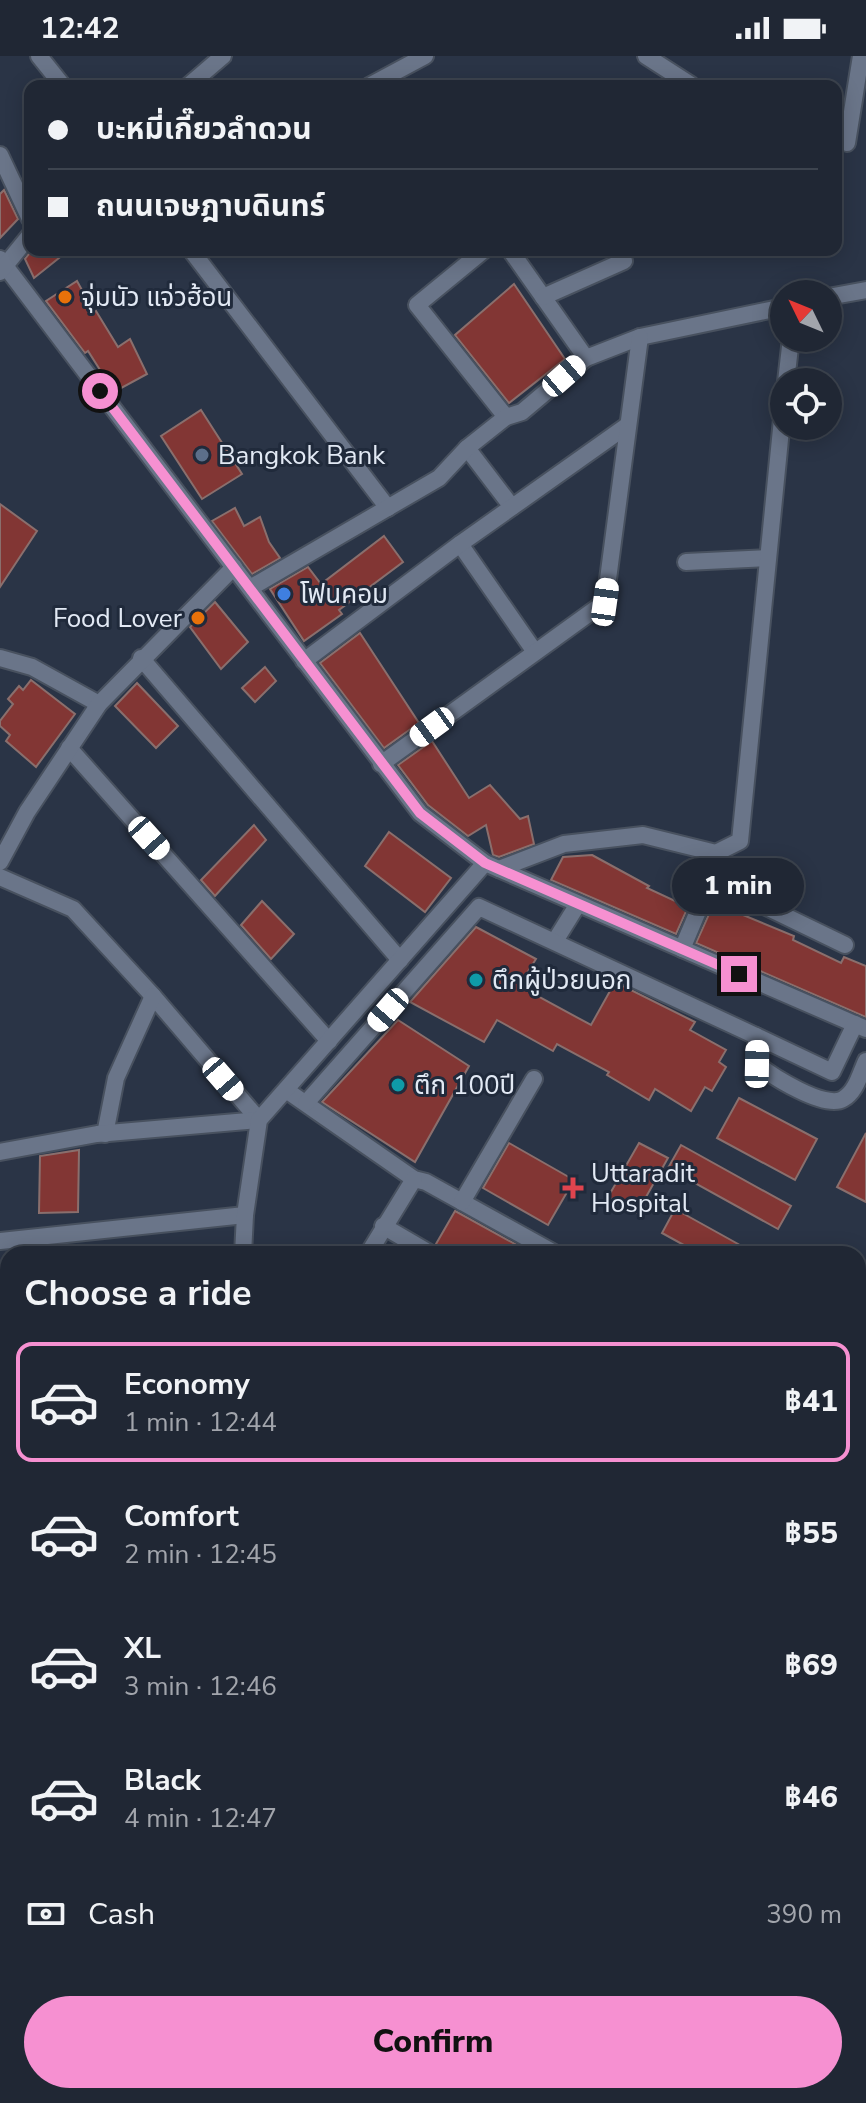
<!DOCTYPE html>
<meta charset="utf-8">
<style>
:root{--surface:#202734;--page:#282f3c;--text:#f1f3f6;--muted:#a2a5ac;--line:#3d444f;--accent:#f690d1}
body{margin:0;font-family:"Nunito Sans","Noto Sans Thai",sans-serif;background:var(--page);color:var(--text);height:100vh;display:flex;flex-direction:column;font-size:30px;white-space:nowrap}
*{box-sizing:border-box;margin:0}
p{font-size:26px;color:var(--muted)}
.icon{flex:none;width:44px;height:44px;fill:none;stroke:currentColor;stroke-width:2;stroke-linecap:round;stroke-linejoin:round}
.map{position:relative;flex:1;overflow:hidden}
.panel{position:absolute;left:0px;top:1190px;width:866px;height:858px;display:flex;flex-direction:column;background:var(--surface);border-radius:24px 24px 0 0;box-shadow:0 4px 20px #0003,0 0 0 2px var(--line)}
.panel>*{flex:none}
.guide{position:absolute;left:24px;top:24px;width:818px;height:176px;border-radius:16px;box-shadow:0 4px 20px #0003,0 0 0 2px var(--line);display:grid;align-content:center;height:176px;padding:0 24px;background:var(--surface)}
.needle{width:52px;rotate:313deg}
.tools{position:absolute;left:770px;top:224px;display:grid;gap:16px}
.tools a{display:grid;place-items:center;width:72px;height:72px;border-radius:50%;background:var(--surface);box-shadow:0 4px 20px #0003,0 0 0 2px var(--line);font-size:40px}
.end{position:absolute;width:36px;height:36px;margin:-18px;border:10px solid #f690d1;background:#111;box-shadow:0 0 0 4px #111}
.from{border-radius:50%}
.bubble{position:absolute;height:56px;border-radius:28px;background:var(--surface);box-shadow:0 4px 20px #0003,0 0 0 2px var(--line);font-size:26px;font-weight:800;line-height:56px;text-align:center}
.car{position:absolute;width:24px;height:48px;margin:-24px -12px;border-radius:10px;box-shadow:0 0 6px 2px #0007;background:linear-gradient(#fff 24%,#345 0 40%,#fff 0 76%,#345 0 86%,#fff 0)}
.guide b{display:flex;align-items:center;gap:28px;height:76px;font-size:30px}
.guide b+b{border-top:2px solid var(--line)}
.guide i{width:20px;height:20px;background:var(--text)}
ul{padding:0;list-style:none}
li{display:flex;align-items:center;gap:24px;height:120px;margin:0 16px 12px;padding:0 8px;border:4px solid transparent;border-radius:16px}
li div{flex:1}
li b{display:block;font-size:30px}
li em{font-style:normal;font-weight:800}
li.current{border-color:var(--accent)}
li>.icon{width:72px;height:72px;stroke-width:1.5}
h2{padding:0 24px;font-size:36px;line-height:96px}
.pay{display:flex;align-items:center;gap:20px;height:88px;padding:0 24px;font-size:30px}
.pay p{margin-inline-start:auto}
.primary-button{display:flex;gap:16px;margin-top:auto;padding:16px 24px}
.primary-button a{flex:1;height:92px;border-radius:48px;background:var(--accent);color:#111;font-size:32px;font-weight:800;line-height:92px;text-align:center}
.status{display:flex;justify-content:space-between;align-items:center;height:56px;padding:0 40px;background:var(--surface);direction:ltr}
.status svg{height:22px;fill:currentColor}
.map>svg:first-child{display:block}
.building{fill:#823634;stroke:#8a6f6d;stroke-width:2}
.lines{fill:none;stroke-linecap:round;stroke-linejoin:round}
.minor-casing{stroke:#48515f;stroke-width:20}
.minor{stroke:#6a7589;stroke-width:16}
.route{stroke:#f690d1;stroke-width:10}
.food-dot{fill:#e8710a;stroke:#202a3b;stroke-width:3}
.service-dot{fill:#5c6f8a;stroke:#202a3b;stroke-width:3}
.shop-dot{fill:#3f7fe0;stroke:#202a3b;stroke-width:3}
.culture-dot{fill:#0f9aa8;stroke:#202a3b;stroke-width:3}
.health-dot{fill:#e0444e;stroke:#202a3b;stroke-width:3}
.labels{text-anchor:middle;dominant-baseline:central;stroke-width:6;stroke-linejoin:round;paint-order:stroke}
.poi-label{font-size:26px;fill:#e2e9f4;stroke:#202a3b;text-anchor:start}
</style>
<div class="status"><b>12:42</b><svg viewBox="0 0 49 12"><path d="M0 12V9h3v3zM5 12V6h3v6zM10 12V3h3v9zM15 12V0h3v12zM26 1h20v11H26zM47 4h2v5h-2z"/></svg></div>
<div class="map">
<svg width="866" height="2047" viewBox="0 0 866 2047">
<rect width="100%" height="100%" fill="#2a3446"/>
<g class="building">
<path d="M4 134 18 163 0 182V138Z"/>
<path d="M32 194H69L34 222 25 203Z"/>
<path d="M77 225 94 256 96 255 118 291 130 283 147 318 114 336 88 295 85 297 46 245Z"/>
<path d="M514 228 565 303 509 347 455 279Z"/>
<path d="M201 354 242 418 202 443 161 380Z"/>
<path d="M0 448 37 475 0 531Z"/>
<path d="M235 452 244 470 260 461 269 486 280 502 252 518 212 465Z"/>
<path d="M384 480 403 506 339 554 342 558 304 585 270 533 308 511 321 528Z"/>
<path d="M215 546 248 586 221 613 190 571Z"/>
<path d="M360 577 419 667 384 692 320 607Z"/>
<path d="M265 611 276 625 255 646 242 632Z"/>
<path d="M31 624 75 658 36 711 6 685 10 679 0 670V665L13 648 8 643 19 630 23 634Z"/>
<path d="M137 627 178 670 156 692 115 650Z"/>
<path d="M432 685 469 742 490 729 520 763 528 760 534 788 499 801 493 799 486 769 468 780 428 749 398 709Z"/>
<path d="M254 769 266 784 215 840 201 824Z"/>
<path d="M389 776 451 822 425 856 365 810Z"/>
<path d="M592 799 649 830 647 832 688 851 676 878 551 824 563 801Z"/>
<path d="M262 845 294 878 271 903 241 869Z"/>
<path d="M714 847 794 880 793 884 841 907 844 901 866 910V961L696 887Z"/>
<path d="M476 871 536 903 519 930 591 969 615 926 695 966 690 974 726 994 719 1006 726 1011 712 1035 705 1031 691 1055 655 1033 649 1044 607 1019 609 1016 557 988 553 995 497 964 484 986 410 946Z"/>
<path d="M398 964 469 1010 415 1106 322 1046Z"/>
<path d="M739 1042 817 1083 795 1124 717 1082Z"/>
<path d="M866 1077V1146L837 1131Z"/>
<path d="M509 1087 574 1124 548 1169 483 1132Z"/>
<path d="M639 1087 668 1102 637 1157 608 1141Z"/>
<path d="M681 1089 791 1150 778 1173 668 1112Z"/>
<path d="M79 1094 78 1156 39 1157 40 1100Z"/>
<path d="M675 1153 756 1198H700L662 1177Z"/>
<path d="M455 1155 457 1156 533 1198 442 1197 436 1188Z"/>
</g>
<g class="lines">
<g class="minor-casing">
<g id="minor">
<path d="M39 0 63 30"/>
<path d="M646 0 691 29"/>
<path d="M188 30 223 0"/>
<path d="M369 30 425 0"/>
<path d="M847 87 861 0"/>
<path d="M0 99 30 163"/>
<path d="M191 194 388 452"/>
<path d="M484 194 417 249 506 361"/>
<path d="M510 194 586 302"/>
<path d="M0 203 420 757 485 807 866 973"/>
<path d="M0 216 30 179"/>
<path d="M543 241 624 205"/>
<path d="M828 241 866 234"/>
<path d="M786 326 791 282"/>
<path d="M467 392 512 451"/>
<path d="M460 488 535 596"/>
<path d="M686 506 767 502"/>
<path d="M250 532 439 422 467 392 506 361 522 356 586 302 640 281 784 251"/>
<path d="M0 602 32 611 99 648"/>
<path d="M141 602 400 904"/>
<path d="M304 605 460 488 628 369"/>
<path d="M69 692 329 985"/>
<path d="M381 708 605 546 640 281"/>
<path d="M716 797 723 830 845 889"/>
<path d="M0 806 27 756 99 648 234 511"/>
<path d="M499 813 564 788 643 779 716 797 740 785 784 343"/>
<path d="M0 821 73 853 153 940 259 1064"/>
<path d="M555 885 578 848"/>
<path d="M682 893 704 841 715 802"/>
<path d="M756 980 832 1016 855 968"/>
<path d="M286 1034 414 1123 426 1126 556 1198"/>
<path d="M306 1047 479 851 756 980 757 1008C772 1020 825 1054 843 1043 856 1036 860 1018 866 1005"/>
<path d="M105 1078 116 1022 153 940"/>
<path d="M0 1096 97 1078 259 1064"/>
<path d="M462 1146 534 1023"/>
<path d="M383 1170 431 1198"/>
<path d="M0 1185 245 1159"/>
<path d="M243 1198 245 1159 259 1064 485 807"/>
<path d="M368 1198 414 1123"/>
<path d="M0 1271H8"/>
<path d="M858 1365 866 1370"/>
<path d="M0 1496 8 1541"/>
<path d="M0 1782 8 1775"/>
<path d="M858 1804 866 1807"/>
<path d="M482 2040 483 2047"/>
<path d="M534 2040 535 2047"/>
<path d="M631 2040 632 2047"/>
<path d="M843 2040 845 2045"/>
</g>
</g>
<use href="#minor" class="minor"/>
</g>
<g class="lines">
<path class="route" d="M100 335 420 757 485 807 739 918"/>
</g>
<g class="food-dot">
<circle cx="65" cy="241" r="8"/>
<circle cx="198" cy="562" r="8"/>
</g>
<circle class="service-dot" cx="202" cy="399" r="8"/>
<circle class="shop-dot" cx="284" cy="538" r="8"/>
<g class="culture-dot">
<circle cx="476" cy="924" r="8"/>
<circle cx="398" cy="1029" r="8"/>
</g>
<path class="health-dot" d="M569 1120h8v8h8v8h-8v8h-8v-8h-8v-8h8z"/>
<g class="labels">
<g class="poi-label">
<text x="81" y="241">จุ่มนัว แจ่วฮ้อน</text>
<text x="218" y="399">Bangkok Bank</text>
<text x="300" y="538">โฟนคอม</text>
<text x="182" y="562" text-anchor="end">Food Lover</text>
<text x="492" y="924">ตึกผู้ป่วยนอก</text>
<text x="414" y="1029">ตึก 100ปี</text>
<text x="591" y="1117">Uttaradit<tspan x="591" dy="30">Hospital</tspan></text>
</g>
</g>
</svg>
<div class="tools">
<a><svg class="needle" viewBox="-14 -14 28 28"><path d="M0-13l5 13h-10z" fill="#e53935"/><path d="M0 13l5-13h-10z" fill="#a2a5ac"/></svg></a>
<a><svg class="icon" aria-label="locate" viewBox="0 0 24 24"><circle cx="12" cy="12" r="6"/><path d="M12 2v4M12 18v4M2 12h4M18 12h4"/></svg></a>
</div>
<i class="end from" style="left:100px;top:335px"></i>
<i class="end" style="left:739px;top:918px"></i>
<div class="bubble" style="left:672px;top:802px;width:132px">1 min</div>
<i class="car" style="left:564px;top:320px;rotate:49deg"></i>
<i class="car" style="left:605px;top:546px;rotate:8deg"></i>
<i class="car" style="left:432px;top:671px;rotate:234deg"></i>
<i class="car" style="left:149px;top:782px;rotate:138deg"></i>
<i class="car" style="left:388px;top:954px;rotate:221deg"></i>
<i class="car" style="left:757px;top:1008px;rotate:1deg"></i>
<i class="car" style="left:223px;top:1023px;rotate:139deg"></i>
<div class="guide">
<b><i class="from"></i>บะหมี่เกี๊ยวลำดวน</b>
<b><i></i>ถนนเจษฎาบดินทร์</b>
</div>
<section class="panel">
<h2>Choose a ride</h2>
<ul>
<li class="current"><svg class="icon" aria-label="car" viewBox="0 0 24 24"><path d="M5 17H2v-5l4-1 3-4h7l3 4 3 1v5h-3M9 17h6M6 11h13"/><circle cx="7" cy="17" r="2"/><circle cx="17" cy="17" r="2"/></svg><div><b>Economy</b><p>1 min · 12:44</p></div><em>฿41</em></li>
<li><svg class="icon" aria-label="car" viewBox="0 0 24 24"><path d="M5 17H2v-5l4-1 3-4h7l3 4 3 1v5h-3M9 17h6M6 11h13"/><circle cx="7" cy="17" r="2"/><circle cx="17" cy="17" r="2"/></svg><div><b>Comfort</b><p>2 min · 12:45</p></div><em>฿55</em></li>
<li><svg class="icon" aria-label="car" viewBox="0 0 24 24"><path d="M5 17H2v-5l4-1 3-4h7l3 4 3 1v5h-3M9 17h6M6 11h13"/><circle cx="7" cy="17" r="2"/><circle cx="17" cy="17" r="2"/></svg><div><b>XL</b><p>3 min · 12:46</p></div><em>฿69</em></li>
<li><svg class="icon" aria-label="car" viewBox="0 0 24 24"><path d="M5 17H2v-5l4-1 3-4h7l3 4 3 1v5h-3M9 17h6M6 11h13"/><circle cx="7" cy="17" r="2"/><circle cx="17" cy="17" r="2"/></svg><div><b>Black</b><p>4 min · 12:47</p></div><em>฿46</em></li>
</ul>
<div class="pay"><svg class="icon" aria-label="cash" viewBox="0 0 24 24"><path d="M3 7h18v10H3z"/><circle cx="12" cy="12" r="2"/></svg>Cash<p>390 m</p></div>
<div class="primary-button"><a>Confirm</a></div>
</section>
</div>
